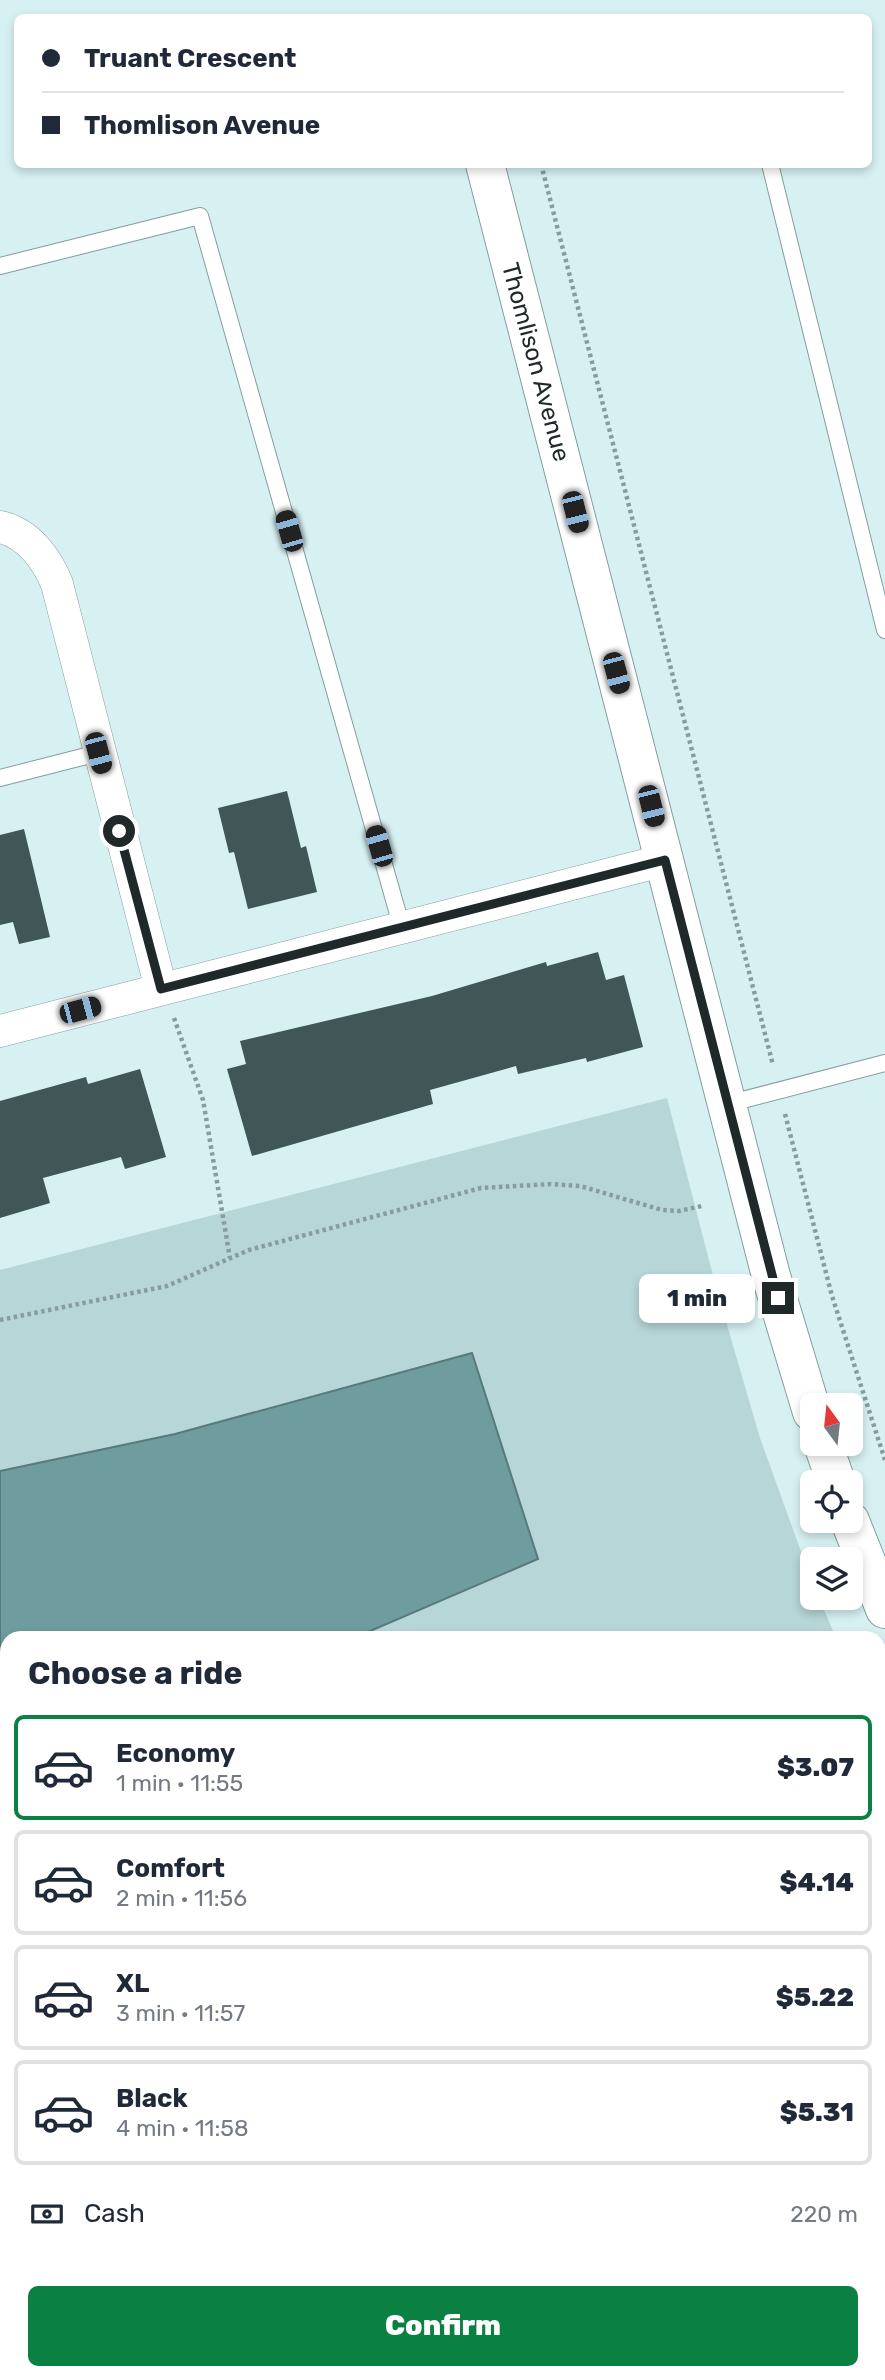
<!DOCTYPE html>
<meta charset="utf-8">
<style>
:root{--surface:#fff;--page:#f6f6f7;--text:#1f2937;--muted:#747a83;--line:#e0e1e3;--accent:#0b8043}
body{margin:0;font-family:Rubik,sans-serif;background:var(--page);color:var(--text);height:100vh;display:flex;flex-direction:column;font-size:26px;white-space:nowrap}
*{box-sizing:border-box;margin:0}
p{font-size:23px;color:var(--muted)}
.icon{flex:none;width:38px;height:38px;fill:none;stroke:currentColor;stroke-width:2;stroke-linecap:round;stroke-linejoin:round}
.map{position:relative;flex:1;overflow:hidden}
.drawer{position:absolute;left:0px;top:1631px;width:886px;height:749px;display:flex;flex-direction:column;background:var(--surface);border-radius:21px 21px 0 0;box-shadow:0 4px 10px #0003}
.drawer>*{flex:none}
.top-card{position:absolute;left:14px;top:14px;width:858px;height:154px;border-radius:10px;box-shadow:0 4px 10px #0003;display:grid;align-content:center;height:154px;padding:0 28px;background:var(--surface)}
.needle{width:46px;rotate:345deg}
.fabs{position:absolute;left:800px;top:1393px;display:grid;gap:14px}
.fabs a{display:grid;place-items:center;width:63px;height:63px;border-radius:10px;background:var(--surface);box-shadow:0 4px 10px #0003;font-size:35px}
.end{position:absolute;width:32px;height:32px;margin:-16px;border:9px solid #20292a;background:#fff;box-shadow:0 0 0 4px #fff}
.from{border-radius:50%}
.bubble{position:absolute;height:49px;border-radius:10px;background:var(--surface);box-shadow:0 4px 10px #0003;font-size:23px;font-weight:800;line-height:49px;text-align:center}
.car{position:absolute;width:21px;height:42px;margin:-21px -10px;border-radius:9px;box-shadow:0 0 5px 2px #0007;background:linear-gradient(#222 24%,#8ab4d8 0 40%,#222 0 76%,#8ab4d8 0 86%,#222 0)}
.top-card b{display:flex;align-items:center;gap:24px;height:66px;font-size:26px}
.top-card b+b{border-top:2px solid var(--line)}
.top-card i{width:18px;height:18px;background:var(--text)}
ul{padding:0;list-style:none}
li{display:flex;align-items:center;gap:21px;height:105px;margin:0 14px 10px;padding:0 14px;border:4px solid var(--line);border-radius:10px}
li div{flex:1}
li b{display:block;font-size:26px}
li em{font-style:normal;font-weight:800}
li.current{border-color:var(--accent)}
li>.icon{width:63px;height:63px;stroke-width:1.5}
h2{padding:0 28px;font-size:32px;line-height:84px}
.pay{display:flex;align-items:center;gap:18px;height:77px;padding:0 28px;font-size:26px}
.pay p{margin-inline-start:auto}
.action{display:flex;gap:14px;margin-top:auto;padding:14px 28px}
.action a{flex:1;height:80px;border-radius:10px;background:var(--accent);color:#fff;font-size:28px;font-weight:800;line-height:80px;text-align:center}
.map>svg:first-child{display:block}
.green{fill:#b7d6d7}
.water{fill:#6f9c9e;stroke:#577a7b;stroke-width:2}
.building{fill:#405657}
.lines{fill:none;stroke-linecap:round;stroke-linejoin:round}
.service-casing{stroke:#859d9e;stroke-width:18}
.minor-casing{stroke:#859d9e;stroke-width:33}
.tertiary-casing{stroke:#859d9e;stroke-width:40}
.path{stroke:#899c9d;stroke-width:4.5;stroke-dasharray:3.5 3.5;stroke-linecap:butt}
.service{stroke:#fff;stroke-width:16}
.minor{stroke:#fff;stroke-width:32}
.tertiary{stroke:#fff;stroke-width:38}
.route{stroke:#20292a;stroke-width:9}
.labels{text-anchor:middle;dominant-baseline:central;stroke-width:7;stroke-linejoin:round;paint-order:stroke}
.street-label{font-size:24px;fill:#20292a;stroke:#fff}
</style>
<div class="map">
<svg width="885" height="2380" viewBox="0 0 885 2380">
<rect width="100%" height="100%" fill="#d7f1f2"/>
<path class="green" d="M667 1098 716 1287 760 1438 812 1582V1598H819L836 1638H7V1946L0 1947V1270Z"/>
<path class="water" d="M472 1353 538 1559 354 1638H7V1771L0 1773V1471L175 1434Z"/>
<g class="building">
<path d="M287 791 301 848 306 846 317 892 248 909 234 852 229 853 218 808Z"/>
<path d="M24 829 50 937 19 944 13 922 0 925V835Z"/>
<path d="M598 952 606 980 624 975 643 1047 587 1062 586 1058 518 1074 516 1066 430 1090 433 1104 252 1156 227 1069 246 1064 240 1041 432 996 546 962 547 966Z"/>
<path d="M140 1069 166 1157 125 1169 121 1157 43 1178 50 1203 0 1218V1101L86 1077 88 1084Z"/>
</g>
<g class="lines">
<g class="service-casing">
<g id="service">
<path d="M770 164 885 630"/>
<path d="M0 266 200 216 402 928"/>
<path d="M0 778 98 753"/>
<path d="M727 1104 885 1063"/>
<path d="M878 2238 885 2248"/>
<path d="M259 2380 290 2373"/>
</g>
</g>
<g class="minor-casing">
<g id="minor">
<path d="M0 527C28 533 47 559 57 584L161 989"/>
<path d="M0 1031 665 860"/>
<path d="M0 2186 7 2184"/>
<path d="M652 2373 656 2380"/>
</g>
</g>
<g class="tertiary-casing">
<g id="tertiary">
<path d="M485 164 771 1276 812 1412"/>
<path d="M823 1444 836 1482"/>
<path d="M850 1521 885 1609"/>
<path d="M881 2380 885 2377"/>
</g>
</g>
<g class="path">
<path d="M541 164 773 1065"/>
<path d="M174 1018 203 1100 230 1258"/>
<path d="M785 1114 832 1296 885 1460"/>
<path d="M0 1320 167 1286 249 1250 481 1188 551 1184 580 1186 662 1210 679 1211 702 1206"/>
<path d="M0 1910 7 1909"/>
</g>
<use href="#service" class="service"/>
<use href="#minor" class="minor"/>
<use href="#tertiary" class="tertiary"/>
</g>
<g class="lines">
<path class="route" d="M119 831 161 989 665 860 778 1298"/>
</g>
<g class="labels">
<g class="street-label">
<text transform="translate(536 362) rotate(75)">Thomlison Avenue</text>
</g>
</g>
</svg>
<div class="fabs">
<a><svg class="needle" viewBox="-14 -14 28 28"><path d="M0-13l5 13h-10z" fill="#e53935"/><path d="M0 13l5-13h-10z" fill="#747a83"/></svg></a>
<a><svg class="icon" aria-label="locate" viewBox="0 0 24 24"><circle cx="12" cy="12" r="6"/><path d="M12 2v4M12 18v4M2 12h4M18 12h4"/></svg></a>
<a><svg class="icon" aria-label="layers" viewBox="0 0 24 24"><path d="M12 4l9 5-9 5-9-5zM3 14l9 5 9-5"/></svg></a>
</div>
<i class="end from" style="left:119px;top:831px"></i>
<i class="end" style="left:778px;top:1298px"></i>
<div class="bubble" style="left:639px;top:1274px;width:116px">1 min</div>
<i class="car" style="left:575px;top:512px;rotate:166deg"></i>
<i class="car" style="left:289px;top:531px;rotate:344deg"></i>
<i class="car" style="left:616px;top:673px;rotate:165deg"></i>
<i class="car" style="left:98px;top:753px;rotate:165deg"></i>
<i class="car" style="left:651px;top:806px;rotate:166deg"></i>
<i class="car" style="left:379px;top:846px;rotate:344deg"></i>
<i class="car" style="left:80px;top:1010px;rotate:75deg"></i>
<div class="top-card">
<b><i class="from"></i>Truant Crescent</b>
<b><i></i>Thomlison Avenue</b>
</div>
<section class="drawer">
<h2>Choose a ride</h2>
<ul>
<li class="current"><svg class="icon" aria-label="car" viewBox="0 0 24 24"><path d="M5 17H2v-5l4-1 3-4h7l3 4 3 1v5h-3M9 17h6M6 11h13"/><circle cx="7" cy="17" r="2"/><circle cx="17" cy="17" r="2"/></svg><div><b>Economy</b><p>1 min · 11:55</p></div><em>$3.07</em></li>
<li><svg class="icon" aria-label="car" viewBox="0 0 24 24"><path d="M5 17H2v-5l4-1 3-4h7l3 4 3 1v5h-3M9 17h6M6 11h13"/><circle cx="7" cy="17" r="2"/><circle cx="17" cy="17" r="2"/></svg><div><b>Comfort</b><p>2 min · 11:56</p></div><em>$4.14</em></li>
<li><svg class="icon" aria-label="car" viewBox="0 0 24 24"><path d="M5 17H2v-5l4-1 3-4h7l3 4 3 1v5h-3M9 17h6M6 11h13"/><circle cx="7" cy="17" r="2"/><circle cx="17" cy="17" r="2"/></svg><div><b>XL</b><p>3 min · 11:57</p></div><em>$5.22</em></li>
<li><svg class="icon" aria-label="car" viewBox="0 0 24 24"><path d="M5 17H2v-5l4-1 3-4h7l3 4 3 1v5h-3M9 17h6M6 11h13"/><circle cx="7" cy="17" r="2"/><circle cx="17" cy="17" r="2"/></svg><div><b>Black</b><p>4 min · 11:58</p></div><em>$5.31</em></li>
</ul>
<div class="pay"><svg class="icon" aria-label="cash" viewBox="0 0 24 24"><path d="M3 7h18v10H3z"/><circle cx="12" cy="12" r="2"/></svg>Cash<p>220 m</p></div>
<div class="action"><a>Confirm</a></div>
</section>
</div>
